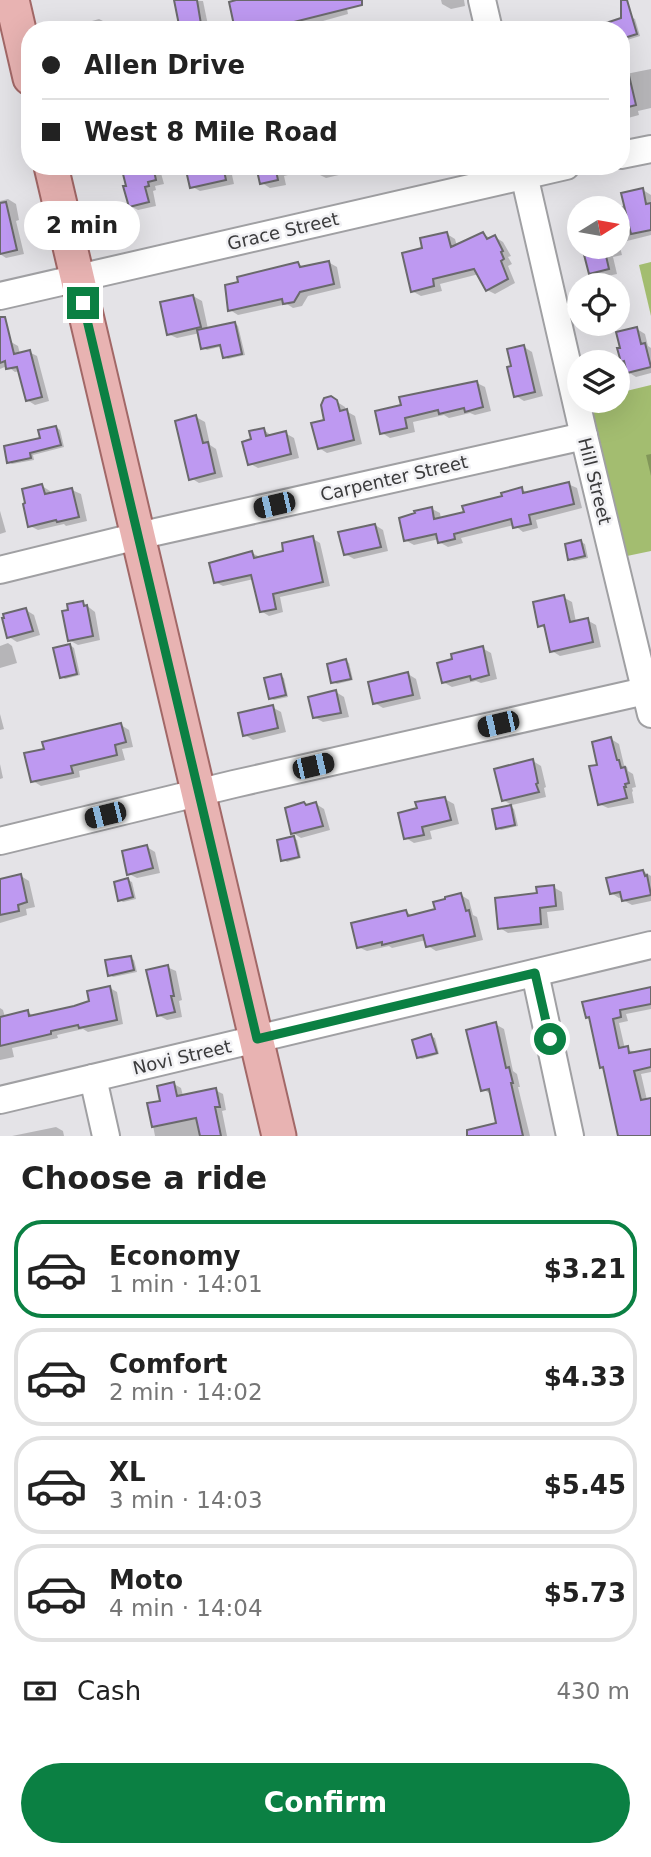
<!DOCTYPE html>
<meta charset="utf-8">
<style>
:root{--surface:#fff;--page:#f2f2f2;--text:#222;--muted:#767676;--line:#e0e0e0;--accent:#0b8043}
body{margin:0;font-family:"DejaVu Sans",sans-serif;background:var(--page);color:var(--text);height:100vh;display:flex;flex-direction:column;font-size:26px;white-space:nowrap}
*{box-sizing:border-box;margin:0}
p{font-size:23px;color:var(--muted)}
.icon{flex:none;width:38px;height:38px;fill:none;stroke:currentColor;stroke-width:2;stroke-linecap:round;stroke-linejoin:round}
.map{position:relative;height:1136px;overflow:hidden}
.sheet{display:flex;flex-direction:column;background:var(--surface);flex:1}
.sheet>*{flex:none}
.guide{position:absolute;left:21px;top:21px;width:609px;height:154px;border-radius:28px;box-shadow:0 7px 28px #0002;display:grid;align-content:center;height:154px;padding:0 21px;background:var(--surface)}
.needle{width:46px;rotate:79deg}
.buttons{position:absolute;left:567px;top:196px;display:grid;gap:14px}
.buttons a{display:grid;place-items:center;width:63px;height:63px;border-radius:50%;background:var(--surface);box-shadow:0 7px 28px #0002;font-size:35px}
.end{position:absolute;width:32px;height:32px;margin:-16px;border:9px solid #0b8043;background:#fff;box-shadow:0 0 0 4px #fff}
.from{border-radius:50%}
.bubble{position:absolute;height:49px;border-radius:24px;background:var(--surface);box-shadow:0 7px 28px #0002;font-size:23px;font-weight:700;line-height:49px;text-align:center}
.car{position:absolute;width:21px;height:42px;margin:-21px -10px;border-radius:9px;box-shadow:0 0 5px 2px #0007;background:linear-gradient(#222 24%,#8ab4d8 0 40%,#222 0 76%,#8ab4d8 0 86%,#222 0)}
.guide b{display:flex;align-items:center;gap:24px;height:66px;font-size:26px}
.guide b+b{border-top:2px solid var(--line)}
.guide i{width:18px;height:18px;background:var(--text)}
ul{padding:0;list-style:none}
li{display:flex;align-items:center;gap:21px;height:98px;margin:0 14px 10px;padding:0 7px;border:4px solid var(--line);border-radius:28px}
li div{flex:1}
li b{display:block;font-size:26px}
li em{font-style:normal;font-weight:700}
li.on{border-color:var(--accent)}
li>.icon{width:63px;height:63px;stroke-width:1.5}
h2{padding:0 21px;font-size:32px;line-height:84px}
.pay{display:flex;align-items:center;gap:18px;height:77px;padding:0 21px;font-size:26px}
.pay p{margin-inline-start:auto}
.primary-button{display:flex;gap:14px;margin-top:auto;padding:14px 21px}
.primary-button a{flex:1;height:80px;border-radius:42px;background:var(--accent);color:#fff;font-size:28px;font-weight:700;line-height:80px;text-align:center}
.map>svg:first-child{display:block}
.green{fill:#a3bd70}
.shadow{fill:#0003}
.building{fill:#be99f1;stroke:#6a696c;stroke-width:2}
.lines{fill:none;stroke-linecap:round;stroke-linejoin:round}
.minor-casing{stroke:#a0a0a3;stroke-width:30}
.major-casing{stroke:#a26867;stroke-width:37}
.minor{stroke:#fff;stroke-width:26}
.major{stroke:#e8b3b2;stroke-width:33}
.route{stroke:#0b8043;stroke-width:9}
.labels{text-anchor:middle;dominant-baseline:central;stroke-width:5;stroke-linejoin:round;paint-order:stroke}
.street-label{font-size:18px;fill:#3b3b3c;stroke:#f1f1f4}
</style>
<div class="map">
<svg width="651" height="1136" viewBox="0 0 651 1136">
<rect width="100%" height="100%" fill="#e4e3e7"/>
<g class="green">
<path d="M651 262V316L639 265Z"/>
<path d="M651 385V551L627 556 590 405 600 401H618V393Z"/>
</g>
<g class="shadow">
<path d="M176 0 203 1 209 30H182Z"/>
<path d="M239 0H363L346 4 348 14 298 28V30H236Z"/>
<path d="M441 0H464L465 6 451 9 442 4Z"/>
<path d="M631 17 635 19 640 36 624 41 621 39V30Z"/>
<path d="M99 19 111 25 113 30H87L85 23Z"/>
<path d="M651 69V108L638 111 639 115 628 118 621 116V75Z"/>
<path d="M123 166H159L164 184 155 186 156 190 153 191 156 206 138 210 130 206 128 187Z"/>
<path d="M187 166H230L234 184 200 191 191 186Z"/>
<path d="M258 166H291L292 174 284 176 286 185 270 188 262 183Z"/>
<path d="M316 166H341L343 174 326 178 318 174Z"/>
<path d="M643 190 651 195V235L619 243 622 255 613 257 617 274 598 278 590 273 584 247H618V208H613L626 205Z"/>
<path d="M8 199 16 204 19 220 16 221 24 254 6 258 0 254V201Z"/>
<path d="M579 217V233L575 218Z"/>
<path d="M447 234 455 239 457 246 483 234 492 239 495 237 503 242 511 256 508 257 512 264 508 266 515 283 495 294 487 290 479 274 440 284 442 291 421 296 412 291 425 249Z"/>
<path d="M328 262 337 267 341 288 308 296 302 306 293 308 287 304 238 315 230 310 298 264 305 268Z"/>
<path d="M193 296 202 301 208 329 235 323 238 326 245 355 228 359 225 357 223 346 207 350 203 348 200 333 177 338 168 334Z"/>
<path d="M637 329 645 334 648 346 651 348V373L636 377 628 372 626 363 622 361Z"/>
<path d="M11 342 18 346 20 354 29 352 37 356 49 401 35 405 27 400 20 371 15 372 7 366 0 369V344Z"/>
<path d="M524 347 532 352 543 396 524 401 516 396 513 368Z"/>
<path d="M477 383 485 387 491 411 475 415 470 413 449 418 444 415 413 422 415 432 390 438 382 433 377 412Z"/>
<path d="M331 398 345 407 346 411 355 416 362 444 327 453 319 448Z"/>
<path d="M196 417 205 422 210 445 216 449 223 477 199 483 191 478Z"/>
<path d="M56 427 60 430 64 447 33 455 34 460 12 464 9 462Z"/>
<path d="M264 430 272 436 285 433 294 438 299 458 258 468 249 463 253 441Z"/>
<path d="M651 454V476L646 455Z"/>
<path d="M568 484 577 488 582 508 536 520 538 528 523 532 514 525 461 538 463 543 448 547 439 542V539L414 545 405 540 432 509 440 513 441 519 466 514 521 489 528 493Z"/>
<path d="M42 486 50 491 51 494 72 490 81 494 87 521 66 526 64 524 38 530 30 526Z"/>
<path d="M0 511 6 532 0 534Z"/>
<path d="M375 525 383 530 388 551 354 559 345 554Z"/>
<path d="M312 538 320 543 330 586 280 597 283 612 269 616 261 611 254 579 223 586 215 582 252 553 260 557 286 553Z"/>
<path d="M581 542 585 544 588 558 574 561 570 559Z"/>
<path d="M563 597 572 602 576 622 587 620 596 625 601 647 560 656 552 651 547 630 540 625Z"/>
<path d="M82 602 95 612 100 640 78 645 69 640Z"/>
<path d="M26 610 34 615 40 635 17 642 9 637Z"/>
<path d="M8 643 12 646 17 663 0 668V646Z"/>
<path d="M70 645 74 648 80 675 65 679 62 677Z"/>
<path d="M482 648 491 653 497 679 481 683 476 681 452 687 443 682Z"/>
<path d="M346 661 349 663 353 680 337 684 333 682Z"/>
<path d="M408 674 416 679 421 699 383 708 375 703Z"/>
<path d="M281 676 284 678 288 697 274 700 270 698Z"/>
<path d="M336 692 344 697 349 717 323 722 314 717Z"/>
<path d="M272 707 281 712 286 732 253 740 245 735Z"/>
<path d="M0 714 4 729 0 730Z"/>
<path d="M121 725 129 730 133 747 122 749 125 760 79 771 80 777 41 786 33 781 46 750Z"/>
<path d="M611 739 619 744 624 765 627 767 628 771 633 774 636 787 632 788 633 791 632 792 634 803 608 808 599 804V766Z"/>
<path d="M533 761 541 766 546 787 544 788 546 797 512 805 503 800Z"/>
<path d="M0 764 3 778 0 779Z"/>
<path d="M445 799 454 804 459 824 430 831 432 839 414 843 406 838 419 810Z"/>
<path d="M316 804 324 809 330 830 301 838 293 833 308 806Z"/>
<path d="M510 806 514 809 518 826 501 830 498 828Z"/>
<path d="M294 838 297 840 301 858 287 862 283 859Z"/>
<path d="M147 847 155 852 160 873 137 878 129 874Z"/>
<path d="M643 871 651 876V901L632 905 623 900V897L619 898 611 893Z"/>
<path d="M21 876 29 881 35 907 26 909 27 915 0 923V892Z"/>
<path d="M128 880 132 882 136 899 123 902 120 900Z"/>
<path d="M553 887 562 892 564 910 547 912 549 928 508 933 500 928 539 894Z"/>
<path d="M461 895 469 900 473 915 477 917 483 940 436 951 428 946 426 940 392 948 389 946 367 951 358 947 406 912 413 916 437 910Z"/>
<path d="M130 958 134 960 137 972 113 977 110 975Z"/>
<path d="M167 967 176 971 182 1000 179 1001 182 1017 167 1020 158 1015Z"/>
<path d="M110 988 117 992 123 1024 88 1032 83 1029 57 1035 58 1038 12 1048 14 1057 0 1060V1008L3 1010 5 1017 28 1012 35 1017 91 1003Z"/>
<path d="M651 989V1009L626 1014 628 1021 619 1023 625 1049 635 1052 651 1051V1072L641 1074 647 1100 651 1099V1136H620L605 1069 601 1067 591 1019 588 1017Z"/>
<path d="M495 1024 504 1029 513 1071 517 1074 520 1087H518L530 1136H493L499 1125 492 1095 483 1089Z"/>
<path d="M431 1036 435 1038 439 1054 422 1059 418 1057Z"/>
<path d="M174 1084 181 1088 183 1096 215 1090 223 1094 226 1110 222 1111 227 1136H155L149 1105 162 1102Z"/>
<path d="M56 1127 63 1131 64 1136H12Z"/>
</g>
<g class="building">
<path d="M174 0H197L202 30H180Z"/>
<path d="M236 0H362V5L278 26V24L252 30H235L229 2Z"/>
<path d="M621 0H627L637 34 621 39V30H595L594 27 621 18Z"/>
<path d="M627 67 636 105 621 109V68Z"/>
<path d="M121 166H153L156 180 148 182 149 186 145 187 149 202 129 207 123 186H126Z"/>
<path d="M185 166H223L226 180 190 188Z"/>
<path d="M256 166H275L278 180 260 184Z"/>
<path d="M643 188 646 204 651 203V230L631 234 621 193Z"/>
<path d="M6 202 17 250 0 254V203Z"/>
<path d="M447 232 451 247 483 232 487 239 495 235 503 251 501 252 504 259 501 261 508 279 486 291 474 269 433 279 434 286 411 292 402 253 422 248 420 238Z"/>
<path d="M582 247H604L609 269 589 274Z"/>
<path d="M329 261 334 284 300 292 294 302 283 304 282 299 228 311 225 285 238 282 237 277 298 262 300 267Z"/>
<path d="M193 295 201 327 167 335 160 302Z"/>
<path d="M0 317H5L14 354 30 350 42 397 26 401 17 367 6 369 5 361 0 363Z"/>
<path d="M235 322 242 354 223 358 220 345 201 349 197 330Z"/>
<path d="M637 327 641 344 645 343 651 367 627 373 624 361 621 362 617 348H620L616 332Z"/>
<path d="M524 345 535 392 514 397 507 367 511 366 507 349Z"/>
<path d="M477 381 483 407 465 412 464 408 439 414 438 410 405 418 407 428 380 434 375 411 401 405 399 397Z"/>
<path d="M331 396 337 400 340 411 347 409 354 440 318 449 311 423 324 420 321 405 324 398Z"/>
<path d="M196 415 203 443 208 442 215 473 189 480 175 421Z"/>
<path d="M56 426 61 445 30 453 31 458 7 463 4 446 40 438 38 430Z"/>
<path d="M264 428 266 436 286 431 291 454 248 465 242 442 251 439 249 431Z"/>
<path d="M569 482 574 504 529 515 531 524 513 528 511 519 454 534 455 539 438 543 436 534 404 541 399 518 415 513 414 511 432 507 434 519 464 512 462 506 502 496 501 493 522 487 523 493Z"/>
<path d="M42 484 45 494 72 488 79 517 57 522 56 520 28 527 23 504 25 503 22 489Z"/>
<path d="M375 524 381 547 344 555 338 532Z"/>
<path d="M313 536 323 582 273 594 276 609 260 612 251 575 214 583 209 563 252 551 254 558 283 551 282 543Z"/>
<path d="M581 540 585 556 568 560 565 544Z"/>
<path d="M564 595 570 622 588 618 593 642 550 652 544 625 538 627 533 602Z"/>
<path d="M83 601 84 606 87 605 93 636 68 641 62 611 68 610 67 604Z"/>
<path d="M26 608 33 631 7 638 2 618H4L3 614Z"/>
<path d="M70 644 77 674 60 678 53 648Z"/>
<path d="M483 646 489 675 471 680 470 676 442 683 437 663 452 659 451 654Z"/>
<path d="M346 659 351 679 331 683 327 664Z"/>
<path d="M408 672 413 695 373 704 368 682Z"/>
<path d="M281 674 286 695 269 699 264 678Z"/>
<path d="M336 690 341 713 313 718 308 697Z"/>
<path d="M273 705 278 728 243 736 238 713Z"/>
<path d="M121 723 126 742 115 745 117 755 71 766 73 773 31 782 24 753 44 749 42 742Z"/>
<path d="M611 737 617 760H619L621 768 625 767 629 783 625 784 626 787H624L627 798 598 805 589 766 597 765 592 742Z"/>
<path d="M533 759 538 783 536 784 539 792 502 801 494 769Z"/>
<path d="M445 797 451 820 422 827 424 835 404 839 398 813 417 808 415 802Z"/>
<path d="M304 802 306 805 316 802 323 826 291 834 285 808Z"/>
<path d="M511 805 515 825 496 829 492 809Z"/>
<path d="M294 836 299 857 281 861 277 840Z"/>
<path d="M147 845 153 868 127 875 122 851Z"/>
<path d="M643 870 645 876 647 875 651 895 622 901 620 892 610 894 606 878Z"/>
<path d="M21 874 27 902 18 905 19 911 0 915V879Z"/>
<path d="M128 878 133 897 118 901 114 882Z"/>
<path d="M554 885 556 906 540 908 541 924 498 929 495 898 537 893 536 887Z"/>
<path d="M461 893 466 911 469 910 475 936 426 947 423 935 382 945V942L357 948 351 923 406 910 408 916 435 909 433 902 445 899V897Z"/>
<path d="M131 956 134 970 108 976 105 960Z"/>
<path d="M168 965 174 996H171L175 1012 157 1016 146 970Z"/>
<path d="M110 986 117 1020 79 1028 78 1025 51 1031V1034L0 1046V1017L28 1010 29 1016 74 1006 89 1001 87 991Z"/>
<path d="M651 987V1004L620 1010 621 1017 613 1019 619 1048 628 1046 629 1053 651 1049V1067L634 1071 641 1100 651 1098V1136H618L603 1067 600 1068 589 1017 586 1018 582 1002Z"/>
<path d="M496 1022 506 1068 509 1067 513 1083H511L523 1136H467V1130L496 1123 489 1089 481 1091 466 1030Z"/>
<path d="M431 1034 437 1053 417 1058 412 1040Z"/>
<path d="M174 1082 177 1096 216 1088 220 1107H215L221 1136H200L196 1118 152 1127 147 1103 160 1101 157 1086Z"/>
</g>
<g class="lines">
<g class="minor-casing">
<g id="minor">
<path d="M482 0 489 30"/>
<path d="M621 155 651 149"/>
<path d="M522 166 584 436 651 714"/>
<path d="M0 296 566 166"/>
<path d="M0 570 138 536 584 436"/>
<path d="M0 841 234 784 645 691"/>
<path d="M535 973 570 1136"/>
<path d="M93 1078 106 1136"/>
<path d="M0 1100 651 945"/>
</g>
</g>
<g class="major-casing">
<g id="major">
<path d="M12 0 30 78"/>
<path d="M51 166 279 1136"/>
</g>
</g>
<use href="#minor" class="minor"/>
<use href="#major" class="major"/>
</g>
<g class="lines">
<path class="route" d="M83 303 257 1039 535 973 550 1039"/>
</g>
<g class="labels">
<g class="street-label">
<text transform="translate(283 231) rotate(-13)">Grace Street</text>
<text transform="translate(394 478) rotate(-13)">Carpenter Street</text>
<text transform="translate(595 481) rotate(76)">Hill Street</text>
<text transform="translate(182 1057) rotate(-13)">Novi Street</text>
</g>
</g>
</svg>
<div class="buttons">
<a><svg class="needle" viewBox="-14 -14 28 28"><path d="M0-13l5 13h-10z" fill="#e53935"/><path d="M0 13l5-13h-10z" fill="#767676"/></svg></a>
<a><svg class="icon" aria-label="locate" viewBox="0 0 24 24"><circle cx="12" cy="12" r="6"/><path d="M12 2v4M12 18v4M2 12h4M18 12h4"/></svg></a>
<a><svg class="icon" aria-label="layers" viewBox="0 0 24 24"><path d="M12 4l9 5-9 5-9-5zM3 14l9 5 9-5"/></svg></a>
</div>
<i class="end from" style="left:550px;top:1039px"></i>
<i class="end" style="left:83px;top:303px"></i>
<div class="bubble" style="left:24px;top:201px;width:116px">2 min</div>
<i class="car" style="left:274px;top:505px;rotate:257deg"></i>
<i class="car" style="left:498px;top:724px;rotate:257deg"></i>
<i class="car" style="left:313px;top:766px;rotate:77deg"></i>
<i class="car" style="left:105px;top:815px;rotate:256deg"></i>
<div class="guide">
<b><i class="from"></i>Allen Drive</b>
<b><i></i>West 8 Mile Road</b>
</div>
</div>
<section class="sheet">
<h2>Choose a ride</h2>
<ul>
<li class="on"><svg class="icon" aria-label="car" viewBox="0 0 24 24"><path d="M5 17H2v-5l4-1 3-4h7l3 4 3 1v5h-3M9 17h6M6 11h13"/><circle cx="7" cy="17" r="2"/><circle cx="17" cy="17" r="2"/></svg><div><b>Economy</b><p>1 min · 14:01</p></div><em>$3.21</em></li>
<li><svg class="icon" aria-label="car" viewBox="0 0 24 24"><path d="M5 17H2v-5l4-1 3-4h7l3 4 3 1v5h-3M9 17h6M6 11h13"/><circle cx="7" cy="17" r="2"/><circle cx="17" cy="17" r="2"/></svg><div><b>Comfort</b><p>2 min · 14:02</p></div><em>$4.33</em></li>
<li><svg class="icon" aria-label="car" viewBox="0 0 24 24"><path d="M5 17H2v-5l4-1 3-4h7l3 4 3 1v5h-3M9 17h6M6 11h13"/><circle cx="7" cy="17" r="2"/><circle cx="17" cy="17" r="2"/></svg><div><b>XL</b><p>3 min · 14:03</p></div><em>$5.45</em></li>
<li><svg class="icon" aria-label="car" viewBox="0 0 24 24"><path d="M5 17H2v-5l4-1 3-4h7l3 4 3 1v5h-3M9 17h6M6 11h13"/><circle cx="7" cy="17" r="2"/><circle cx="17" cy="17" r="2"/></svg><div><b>Moto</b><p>4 min · 14:04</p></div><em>$5.73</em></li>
</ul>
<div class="pay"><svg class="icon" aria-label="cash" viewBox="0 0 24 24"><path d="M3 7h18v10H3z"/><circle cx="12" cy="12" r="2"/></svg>Cash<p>430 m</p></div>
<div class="primary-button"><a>Confirm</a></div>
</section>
